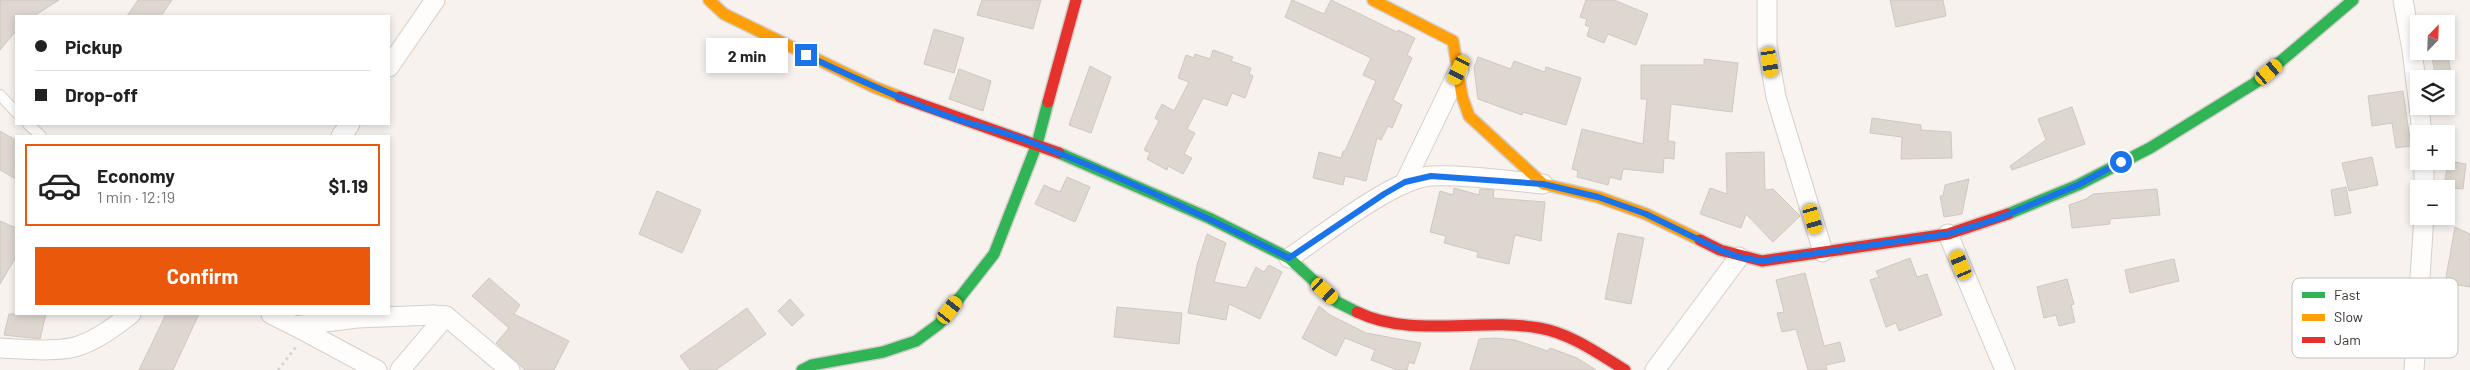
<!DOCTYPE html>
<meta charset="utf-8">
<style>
:root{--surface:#fff;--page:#f6f6f6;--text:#222;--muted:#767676;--line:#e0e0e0;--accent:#ea580c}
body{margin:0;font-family:Barlow,sans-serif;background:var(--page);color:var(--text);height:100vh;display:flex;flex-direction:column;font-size:19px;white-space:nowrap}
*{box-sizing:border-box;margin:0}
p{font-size:16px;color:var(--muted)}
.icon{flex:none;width:28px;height:28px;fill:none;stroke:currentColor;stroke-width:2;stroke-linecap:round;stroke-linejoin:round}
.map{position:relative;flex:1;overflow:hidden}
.drawer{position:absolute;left:15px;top:135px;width:375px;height:180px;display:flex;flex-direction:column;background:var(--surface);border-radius:0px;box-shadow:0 2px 8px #0003}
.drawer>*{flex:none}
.banner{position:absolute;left:15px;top:15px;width:375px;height:110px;border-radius:0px;box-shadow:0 2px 8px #0003;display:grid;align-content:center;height:110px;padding:0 20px;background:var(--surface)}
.needle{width:32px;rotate:23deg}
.controls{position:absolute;left:2410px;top:15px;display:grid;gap:10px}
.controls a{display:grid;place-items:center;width:45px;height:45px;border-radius:0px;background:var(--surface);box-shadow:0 2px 8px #0003;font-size:25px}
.end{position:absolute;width:22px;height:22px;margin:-11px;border:6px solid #1a73e8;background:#fff;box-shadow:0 0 0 2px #fff}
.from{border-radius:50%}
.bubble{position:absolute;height:35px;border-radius:0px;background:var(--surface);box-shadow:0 2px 8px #0003;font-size:16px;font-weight:700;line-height:35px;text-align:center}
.car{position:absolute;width:15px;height:30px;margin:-15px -8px;border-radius:6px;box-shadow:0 0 4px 1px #0007;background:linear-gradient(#f5c518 24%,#345 0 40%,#f5c518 0 76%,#345 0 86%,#f5c518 0)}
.banner b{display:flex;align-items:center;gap:18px;height:48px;font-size:19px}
.banner b+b{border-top:1px solid var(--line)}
.banner i{width:12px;height:12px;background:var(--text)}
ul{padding:9px 0 0;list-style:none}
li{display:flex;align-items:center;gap:15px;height:82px;margin:0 10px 8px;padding:0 10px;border:2px solid var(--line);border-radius:0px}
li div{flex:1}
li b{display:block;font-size:19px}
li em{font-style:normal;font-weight:700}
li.selected{border-color:var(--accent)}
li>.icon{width:45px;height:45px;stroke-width:1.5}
.cta{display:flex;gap:10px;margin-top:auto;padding:10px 20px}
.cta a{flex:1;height:58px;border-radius:0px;background:var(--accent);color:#fff;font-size:20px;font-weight:700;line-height:58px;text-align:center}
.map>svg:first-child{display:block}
.building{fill:#ded7d0;stroke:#cec8c2}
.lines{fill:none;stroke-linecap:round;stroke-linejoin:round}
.lane-casing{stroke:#d5ceca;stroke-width:12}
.street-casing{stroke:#d5ceca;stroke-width:21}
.fast-casing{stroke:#d5ceca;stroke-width:14}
.slow-casing{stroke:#d5ceca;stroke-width:14}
.jam-casing{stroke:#d5ceca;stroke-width:14}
.path{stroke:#d5d3d1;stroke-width:3;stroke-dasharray:2.5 4;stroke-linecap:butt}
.lane{stroke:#fefdfc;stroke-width:10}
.street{stroke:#fefdfc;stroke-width:19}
.fast{stroke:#30b455;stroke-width:11}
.slow{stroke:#ff9f0a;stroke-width:11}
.jam{stroke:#e5322d;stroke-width:11}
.route{stroke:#1a73e8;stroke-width:6}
.key{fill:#fff;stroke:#c4c1bf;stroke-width:1}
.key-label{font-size:14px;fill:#3a312b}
</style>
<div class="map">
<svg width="2470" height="370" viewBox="0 0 2470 370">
<rect width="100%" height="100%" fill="#f8f2ee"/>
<g class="building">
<path d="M0 0H59L34 16H16V31L0 50Z"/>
<path d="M138 0H172L161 16H127Z"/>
<path d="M982 0H1041L1033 29 977 15Z"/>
<path d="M1292 0 1324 14 1331 0 1397 32 1398 30 1415 38 1407 55 1412 58 1393 100 1402 105 1392 128 1388 126 1381 140 1377 138 1366 181 1345 176 1343 185 1313 178 1319 152 1341 158 1343 151H1345L1376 81 1363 75 1371 58 1285 17Z"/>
<path d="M1586 0H1614L1648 14 1636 45 1608 34 1604 43 1587 36 1590 27 1585 25 1587 19 1580 17Z"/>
<path d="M1890 0H1943L1946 16 1896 27Z"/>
<path d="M934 29 964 38 954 73 924 64Z"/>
<path d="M1213 50 1233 57 1231 61 1251 68 1249 74 1253 76 1245 98 1232 93 1227 106 1203 98 1187 129 1195 133 1184 154 1192 158 1183 174 1168 166 1167 170 1147 159 1150 153 1144 150 1159 121 1155 118 1162 104 1174 111 1189 82 1178 78 1186 55 1194 58 1195 54 1210 59Z"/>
<path d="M2431 51H2447L2452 79H2436Z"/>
<path d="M1478 57 1511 69 1514 61 1545 72 1546 67 1581 78 1566 125 1523 112 1522 115 1478 99 1474 68Z"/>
<path d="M1704 59 1738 63 1732 112 1671 104 1668 141 1675 142 1674 159 1664 158 1663 173 1623 169 1621 180 1610 177 1608 185 1577 177 1578 171 1572 169 1582 129 1643 144 1647 99H1641V65H1704Z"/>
<path d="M1090 66 1111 77 1091 133 1069 125Z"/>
<path d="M959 69 991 81 983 111 949 99Z"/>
<path d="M2403 91 2411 146 2396 148 2392 123 2372 126 2368 96Z"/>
<path d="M2072 107 2085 144 2012 170 2010 166 2046 140 2038 119Z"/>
<path d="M1872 118 1921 125V130L1951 132 1952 158 1901 159 1902 137 1870 133Z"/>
<path d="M0 131 16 140V179L0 170Z"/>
<path d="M1764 152 1765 190 1773 189 1800 216 1773 242 1746 214 1741 228 1700 214 1710 188 1727 194 1726 153Z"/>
<path d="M2372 157 2378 185 2349 191 2342 163Z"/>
<path d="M2448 161 2466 164 2463 189 2444 187Z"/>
<path d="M1067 177 1090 187 1075 222 1035 204 1044 185 1060 192Z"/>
<path d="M1969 179 1962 214 1944 217 1940 196H1943L1945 185Z"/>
<path d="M2346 187 2351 213 2335 216 2331 190Z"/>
<path d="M1454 188 1479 195 1480 189 1494 190 1493 198 1545 202 1541 241 1515 235 1509 264 1477 257 1478 252 1444 243 1446 236 1430 232 1440 191 1453 195Z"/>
<path d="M2157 189 2160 215 2110 219V224L2072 228 2069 205 2086 199 2093 194Z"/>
<path d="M657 191 701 210 682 253 639 234Z"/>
<path d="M0 221 16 228V257L0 284Z"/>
<path d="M2455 227 2470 234V287L2445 283Z"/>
<path d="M1618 233 1644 238 1631 304 1605 299Z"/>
<path d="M1207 234 1226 243 1214 282 1246 288 1256 267 1264 272 1269 265 1282 272 1260 319 1229 304 1226 320 1188 313 1197 265Z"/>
<path d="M1910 258 1917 277 1927 274 1942 315 1899 331 1896 323 1886 327 1870 280 1879 277 1876 271Z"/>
<path d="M2174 259 2179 281 2130 293 2125 270Z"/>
<path d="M1805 273 1824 346 1840 342 1845 361 1826 365 1827 370H1808L1796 329 1782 332 1777 313 1784 312 1776 280Z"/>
<path d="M489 278 520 305 514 314 569 341 554 370H525L496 343 509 328 472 296Z"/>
<path d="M2067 279 2074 304 2071 305 2075 322 2059 326 2056 315 2044 318 2037 287Z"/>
<path d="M790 299 804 315 792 326 778 311Z"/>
<path d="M1319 306 1330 315 1366 333 1421 343 1414 364 1409 362 1407 370H1397L1371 360 1375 350 1345 338 1336 356 1302 338Z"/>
<path d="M1117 307 1182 313 1179 344 1114 337Z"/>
<path d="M747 308 766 334 716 370H690L680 356Z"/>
<path d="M9 314H46L40 339 4 335Z"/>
<path d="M166 314H199L173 370H139Z"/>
<path d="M1495 338 1515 340 1548 351 1550 348 1577 358 1596 370H1470L1479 339Z"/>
</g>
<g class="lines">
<g class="lane-casing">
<g id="lane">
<path d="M0 95 16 112"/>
<path d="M28 124 41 136"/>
</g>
</g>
<g class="street-casing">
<g id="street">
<path d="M1767 0V45L1776 97 1823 252"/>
<path d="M2403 0 2412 50 2419 106"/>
<path d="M389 67 435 0"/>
<path d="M2419 106 2422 134"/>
<path d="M341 136 350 124"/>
<path d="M2424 161V189"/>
<path d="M1405 182 1459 70"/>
<path d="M1948 234 2005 370"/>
<path d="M1289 258C1324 235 1392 179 1431 176 1464 174 1509 181 1543 184"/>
<path d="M271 314 295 326 357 318 434 315 446 316 510 370"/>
<path d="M295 326 377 370"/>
<path d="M0 348C22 349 62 353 81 345 100 338 115 326 131 314"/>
<path d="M400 370 446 316"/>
<path d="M1655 370 1739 257"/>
<path d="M2414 370 2424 216"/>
</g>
</g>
<g class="fast-casing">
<g id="fast">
<path d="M1059 153 1209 218 1289 258 1337 302 1357 312"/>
<path d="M2008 214 2078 185 2150 148 2255 83 2353 0"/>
<path d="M802 370 812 365 883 352 916 341 939 324 994 254 1037 144 1048 102"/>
</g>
</g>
<g class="slow-casing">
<g id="slow">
<path d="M709 0 724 14 874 87 900 97"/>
<path d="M1373 0 1453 41 1462 96 1469 116 1543 184 1598 197 1646 214 1700 240"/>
</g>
</g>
<g class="jam-casing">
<g id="jam">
<path d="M900 97 1059 153"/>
<path d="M1048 102 1076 0"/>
<path d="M1700 240 1720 250 1762 261 1948 234 2008 214"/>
<path d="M1357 312C1413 339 1479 317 1539 328 1570 333 1599 354 1625 370"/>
</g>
</g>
<path class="path" d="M278 370 296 347"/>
<use href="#lane" class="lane"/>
<use href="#street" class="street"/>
<use href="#fast" class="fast"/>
<use href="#slow" class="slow"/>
<use href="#jam" class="jam"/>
</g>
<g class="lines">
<path class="route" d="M806 55C856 79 906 102 959 120 985 128 1013 134 1038 145 1124 178 1207 217 1289 258L1384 194 1405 182 1431 176 1543 184 1598 197 1646 214 1720 250 1739 257 1762 261 1948 234 1997 219 2078 185 2121 162"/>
</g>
<rect x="2292" y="278" width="166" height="80" rx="8" class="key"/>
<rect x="2302" y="292" width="23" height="6" fill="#30b455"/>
<rect x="2302" y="314" width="23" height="7" fill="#ff9f0a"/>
<rect x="2302" y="337" width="23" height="6" fill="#e5322d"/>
<g class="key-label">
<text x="2334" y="300">Fast</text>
<text x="2334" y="322">Slow</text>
<text x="2334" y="345">Jam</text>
</g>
</svg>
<div class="controls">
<a><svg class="needle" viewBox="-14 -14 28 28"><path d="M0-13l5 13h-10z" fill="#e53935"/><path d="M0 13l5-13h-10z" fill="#767676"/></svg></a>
<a><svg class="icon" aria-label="layers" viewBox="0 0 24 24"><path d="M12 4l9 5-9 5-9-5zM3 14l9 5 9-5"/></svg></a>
<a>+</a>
<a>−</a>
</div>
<i class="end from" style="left:2121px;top:162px"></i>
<i class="end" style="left:806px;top:55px"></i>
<div class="bubble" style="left:706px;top:38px;width:82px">2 min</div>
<i class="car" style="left:1770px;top:62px;rotate:171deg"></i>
<i class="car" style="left:1459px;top:70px;rotate:206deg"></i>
<i class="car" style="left:2269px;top:72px;rotate:50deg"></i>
<i class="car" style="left:1813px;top:219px;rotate:164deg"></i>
<i class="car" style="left:1961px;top:265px;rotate:337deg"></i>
<i class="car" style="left:1325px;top:291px;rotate:132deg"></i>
<i class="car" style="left:950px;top:310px;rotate:38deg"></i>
<div class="banner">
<b><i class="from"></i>Pickup</b>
<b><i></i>Drop-off</b>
</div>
<section class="drawer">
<ul>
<li class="selected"><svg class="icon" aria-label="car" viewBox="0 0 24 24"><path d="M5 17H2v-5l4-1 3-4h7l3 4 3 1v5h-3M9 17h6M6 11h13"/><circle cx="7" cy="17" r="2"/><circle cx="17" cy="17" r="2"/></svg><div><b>Economy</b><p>1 min · 12:19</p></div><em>$1.19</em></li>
</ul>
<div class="cta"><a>Confirm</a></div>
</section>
</div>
